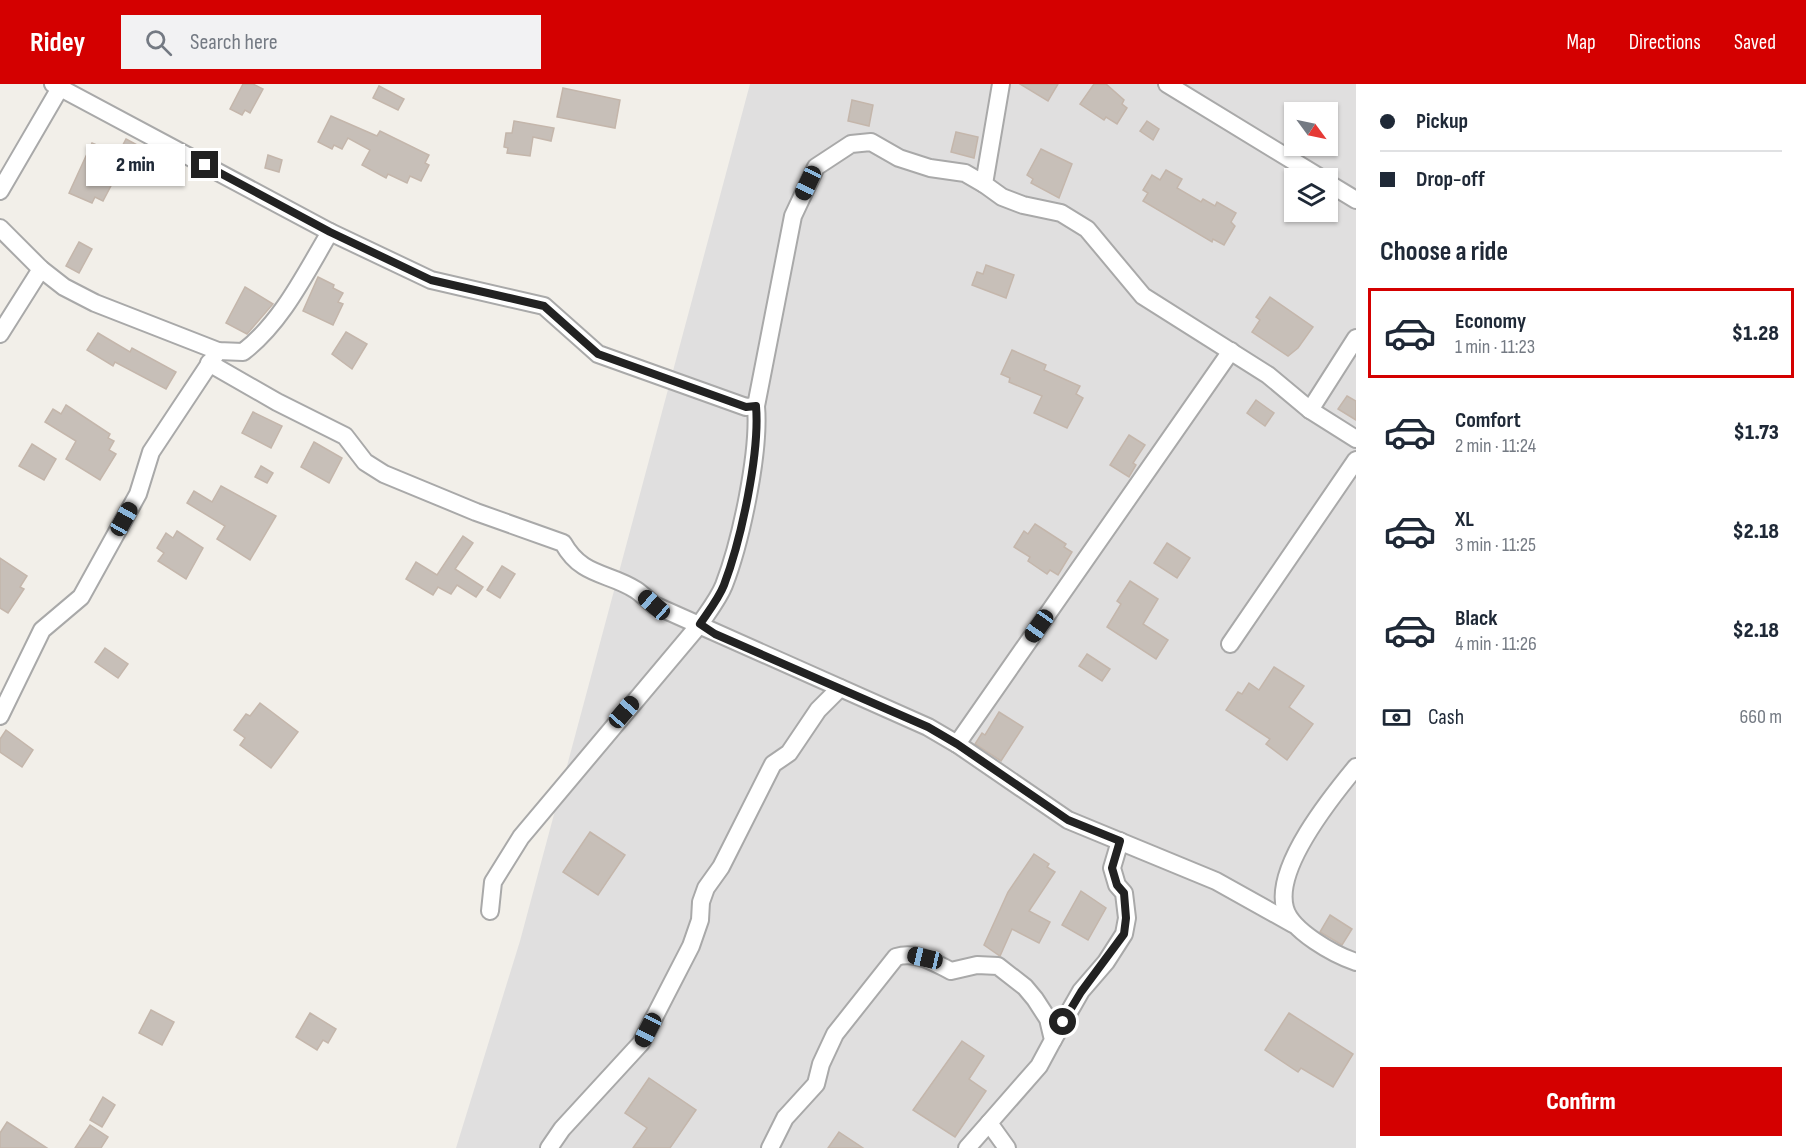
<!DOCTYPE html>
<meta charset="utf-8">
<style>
:root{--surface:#fff;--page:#f2f2f3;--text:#1f2937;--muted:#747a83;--line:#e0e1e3;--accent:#d40000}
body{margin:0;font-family:"Sofia Sans Condensed",sans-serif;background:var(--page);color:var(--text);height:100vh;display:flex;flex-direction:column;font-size:22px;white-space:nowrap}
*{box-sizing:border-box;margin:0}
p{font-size:20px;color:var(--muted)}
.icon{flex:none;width:33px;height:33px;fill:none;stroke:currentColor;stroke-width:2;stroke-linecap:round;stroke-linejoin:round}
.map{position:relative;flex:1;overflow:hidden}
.drawer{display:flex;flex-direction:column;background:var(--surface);width:450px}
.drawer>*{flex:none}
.hud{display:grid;align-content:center;height:132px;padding:0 24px;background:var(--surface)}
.needle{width:39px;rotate:123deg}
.tools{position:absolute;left:1284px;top:18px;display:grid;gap:12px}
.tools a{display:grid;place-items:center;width:54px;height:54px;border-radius:0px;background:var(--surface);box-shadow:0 2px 4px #0004;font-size:30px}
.end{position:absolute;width:27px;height:27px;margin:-14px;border:8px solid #222;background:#fff;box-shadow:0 0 0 3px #fff}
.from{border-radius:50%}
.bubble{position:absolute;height:42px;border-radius:0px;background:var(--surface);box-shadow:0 2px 4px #0004;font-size:20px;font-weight:800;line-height:42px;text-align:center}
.car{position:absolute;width:18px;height:36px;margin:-18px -9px;border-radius:8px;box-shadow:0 0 4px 2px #0007;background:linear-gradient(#222 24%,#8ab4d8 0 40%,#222 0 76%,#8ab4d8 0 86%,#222 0)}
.hud b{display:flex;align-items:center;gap:21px;height:57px;font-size:22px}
.hud b+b{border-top:2px solid var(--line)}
.hud i{width:15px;height:15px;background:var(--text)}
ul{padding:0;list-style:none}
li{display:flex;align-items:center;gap:18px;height:90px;margin:0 12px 9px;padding:0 12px;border:3px solid transparent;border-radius:0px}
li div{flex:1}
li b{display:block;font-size:22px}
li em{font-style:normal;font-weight:800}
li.current{border-color:var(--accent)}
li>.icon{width:54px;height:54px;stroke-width:1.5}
h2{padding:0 24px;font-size:27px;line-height:72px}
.pay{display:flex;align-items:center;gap:15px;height:66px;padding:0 24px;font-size:22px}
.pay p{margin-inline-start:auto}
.primary-button{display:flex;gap:12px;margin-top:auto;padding:12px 24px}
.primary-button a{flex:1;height:69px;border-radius:0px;background:var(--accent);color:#fff;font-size:24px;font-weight:800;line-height:69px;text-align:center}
header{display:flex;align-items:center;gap:36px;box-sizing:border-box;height:84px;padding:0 30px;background:var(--accent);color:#fff}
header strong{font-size:28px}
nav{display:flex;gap:33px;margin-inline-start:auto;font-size:21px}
.search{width:420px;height:54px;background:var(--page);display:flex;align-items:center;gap:15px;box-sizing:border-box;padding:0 21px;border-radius:0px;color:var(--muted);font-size:22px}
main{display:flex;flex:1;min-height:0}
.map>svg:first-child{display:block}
.residential{fill:#e0dfdf;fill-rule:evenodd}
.building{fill:#c7bfb8;stroke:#c4b6ab;stroke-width:1.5}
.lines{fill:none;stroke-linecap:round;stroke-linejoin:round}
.minor-casing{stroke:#a9a9a9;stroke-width:20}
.minor{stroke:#fff;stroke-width:16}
.route{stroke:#222;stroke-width:8}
</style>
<header>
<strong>Ridey</strong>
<div class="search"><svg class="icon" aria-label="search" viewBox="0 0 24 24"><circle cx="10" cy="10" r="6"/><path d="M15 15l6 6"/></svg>Search here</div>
<nav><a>Map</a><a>Directions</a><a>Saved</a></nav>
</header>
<main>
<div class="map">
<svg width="1356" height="1064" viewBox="0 0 1356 1064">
<rect width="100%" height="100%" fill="#f2efe9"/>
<path class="residential" d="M750 0H1356V1064H456L520 857ZM1294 28H1328V62H1294ZM1294 94H1328V128H1294Z"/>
<g class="building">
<path d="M243 0H253L263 5 250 29 245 26 242 31 230 25Z"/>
<path d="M1020 0H1058L1048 17Z"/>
<path d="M1094 0H1106L1124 16 1122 20 1127 24 1117 40 1106 33 1104 36 1080 20Z"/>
<path d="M379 2 404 15 398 26 373 14Z"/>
<path d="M563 4 620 16 615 44 557 33Z"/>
<path d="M852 16 873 21 869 42 848 37Z"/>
<path d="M331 32 377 52 380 47 429 71 425 79 429 81 421 97 410 92 407 99 388 90 386 94 362 81 370 66 348 54 342 65 334 61 332 65 318 58Z"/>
<path d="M514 37 554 44 551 57 533 53 530 72 507 69 508 64 504 63 506 49H512Z"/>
<path d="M1147 37 1159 45 1153 56 1140 47Z"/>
<path d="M956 48 978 53 974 74 951 68Z"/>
<path d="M126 55 141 63 132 81 124 77 103 117 95 113 92 119 69 109 92 59 118 70Z"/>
<path d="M1041 65 1072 80 1059 114 1031 99 1033 95 1027 91Z"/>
<path d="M268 71 282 76 279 88 265 84Z"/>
<path d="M1166 86 1182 95 1177 104 1201 118 1203 115 1215 122 1217 118 1236 129 1231 138 1235 142 1224 161 1213 155 1212 158 1143 117 1148 109 1143 106 1152 91 1160 96Z"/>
<path d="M79 158 92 165 79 189 66 182Z"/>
<path d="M986 181 1014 191 1006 214 972 201 977 188 983 190Z"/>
<path d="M318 193 334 201 333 204 343 209 338 218 343 220 333 241 303 227Z"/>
<path d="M245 203 273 220 247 250 226 239Z"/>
<path d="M1270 213 1313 243 1298 264 1288 272 1252 248 1260 236 1256 233Z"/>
<path d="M346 248 367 260 352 285 332 270Z"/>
<path d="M98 249 130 268 132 264 176 288 166 305 115 278 113 282 87 266Z"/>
<path d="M1012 266 1046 281 1044 286 1080 302 1076 310 1083 314 1067 344 1034 329 1042 312 1009 298 1010 294 1001 290Z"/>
<path d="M1347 312 1356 317V336L1338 325Z"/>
<path d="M1256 316 1274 329 1265 342 1247 329Z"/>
<path d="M66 321 110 350 108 354 114 357 109 366 116 370 100 396 66 375 76 357 45 338 53 325 61 330Z"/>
<path d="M253 328 282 342 271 364 242 349Z"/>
<path d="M1129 351 1145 361 1133 379 1136 381 1129 393 1110 381Z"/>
<path d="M314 358 342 374 329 399 301 383Z"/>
<path d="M32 360 56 375 44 396 19 382Z"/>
<path d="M261 382 273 389 267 399 255 393Z"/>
<path d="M221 402 276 432 250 476 217 455 225 442 187 419 194 407 212 418Z"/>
<path d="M1035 440 1066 460 1064 463 1072 468 1058 491 1050 486 1047 490 1028 477 1030 473 1014 463 1024 447 1028 450Z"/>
<path d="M177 447 203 464 186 495 158 477 164 469 157 464 166 449 173 454Z"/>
<path d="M463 452 473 459 455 485 483 503 476 513 457 501 451 510 438 503 433 511 406 495 416 478 437 491Z"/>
<path d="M1167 459 1190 474 1177 494 1154 479Z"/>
<path d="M0 474 27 492 20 503 24 505 8 529 0 524Z"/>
<path d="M502 482 515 490 500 514 487 506Z"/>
<path d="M1130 497 1158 515 1143 540 1168 556 1156 575 1107 543 1121 520 1117 517Z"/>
<path d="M105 564 128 580 118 594 95 578Z"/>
<path d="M1087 570 1110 585 1102 597 1079 582Z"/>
<path d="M1274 583 1304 602 1289 623 1313 640 1287 676 1266 660 1270 655 1226 626 1238 608 1242 610 1249 599 1259 606Z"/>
<path d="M260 619 298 648 271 684 240 661 245 654 234 646 246 630 250 632Z"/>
<path d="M999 628 1023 643 1001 677 975 660 982 649 985 651Z"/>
<path d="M6 646 33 666 22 683 0 668V655Z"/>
<path d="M590 748 625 771 598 811 563 788Z"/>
<path d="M1034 770 1049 780 1047 783 1055 788 1029 827 1050 838 1039 859 1012 845 1000 872 984 861 1008 808Z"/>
<path d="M1081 807 1106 824 1088 856 1062 841Z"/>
<path d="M1330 831 1352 845 1342 861 1320 848Z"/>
<path d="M151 926 174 938 162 961 139 949Z"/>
<path d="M310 929 336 945 328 959 323 956 317 966 296 953Z"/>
<path d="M1289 929 1353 970 1333 1003 1301 984 1298 988 1265 966Z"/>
<path d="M962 957 984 972 969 995 986 1007 955 1053 913 1026Z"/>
<path d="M649 994 696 1026 670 1064H633L647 1044 625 1029Z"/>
<path d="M103 1013 115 1021 102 1043 90 1036Z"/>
<path d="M7 1038 47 1064H0V1049Z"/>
<path d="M90 1041 108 1053 101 1064H75Z"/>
<path d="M839 1048 863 1064H828Z"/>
</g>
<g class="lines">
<g class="minor-casing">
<g id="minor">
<path d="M53 0 330 148 431 196 544 222 598 270 746 323 756 322"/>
<path d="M1001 0 984 100 1002 113 1023 121 1061 129 1087 145 1143 212 1268 291 1310 326 1356 355"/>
<path d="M1167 0 1321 94"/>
<path d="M1328 99 1356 116"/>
<path d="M0 107 60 4"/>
<path d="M0 144 41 185 64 203 95 219 218 267 243 268C282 238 305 190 330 148"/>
<path d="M0 250 41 185"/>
<path d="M209 279 277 318 345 352 365 378 384 390 476 428 563 459C582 493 608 488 636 506 642 510 648 516 654 521L928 643 957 660 1068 736 1216 797 1293 840"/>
<path d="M1310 326 1356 254"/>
<path d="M1230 560 1356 376"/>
<path d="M0 632 42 546 81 513 138 410 151 368 218 267"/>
<path d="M957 660 1231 267"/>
<path d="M1356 683C1332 712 1274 783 1285 824 1291 847 1335 871 1356 878"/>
<path d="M490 827 493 798 521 753 700 540C708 528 719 514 724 501 741 457 760 368 756 322L793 132 816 83 851 60 871 58 899 74 930 84 965 89 984 100"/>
<path d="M1053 956 1081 907 1106 878 1124 850 1127 834 1124 809 1117 801 1112 784 1120 757"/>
<path d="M549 1064 562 1045 641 959 691 862 700 836 701 818 706 804 721 783 773 680 789 669 818 626 840 604"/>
<path d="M770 1064 785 1034 816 1000 821 980 835 950 896 873C916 867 933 878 951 887L977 881 998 882 1025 903 1035 915 1048 935 1053 956 1039 982 989 1039 1007 1064"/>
<path d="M967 1064 989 1039"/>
</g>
</g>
<use href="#minor" class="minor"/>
</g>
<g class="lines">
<path class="route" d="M205 81 330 148 431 196 544 222 598 270 746 323 756 322C760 369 741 456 724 501 719 514 708 528 700 540L715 550 928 643 957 660 1068 736 1120 757 1112 784 1117 801 1124 809 1126 834 1124 850 1081 908 1063 938"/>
</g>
</svg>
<div class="tools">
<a><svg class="needle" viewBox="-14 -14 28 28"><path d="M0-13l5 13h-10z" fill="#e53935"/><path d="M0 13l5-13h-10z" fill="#747a83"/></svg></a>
<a><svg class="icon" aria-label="layers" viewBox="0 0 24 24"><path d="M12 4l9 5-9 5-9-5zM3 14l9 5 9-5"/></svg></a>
</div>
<i class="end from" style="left:1063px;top:938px"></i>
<i class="end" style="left:205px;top:81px"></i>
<div class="bubble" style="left:86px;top:60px;width:99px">2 min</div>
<i class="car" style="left:808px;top:99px;rotate:205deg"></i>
<i class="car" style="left:124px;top:435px;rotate:29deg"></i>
<i class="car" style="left:654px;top:521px;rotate:311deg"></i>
<i class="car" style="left:1039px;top:542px;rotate:215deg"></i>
<i class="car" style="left:624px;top:628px;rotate:41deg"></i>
<i class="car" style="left:925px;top:874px;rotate:283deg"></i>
<i class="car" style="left:648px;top:946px;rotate:207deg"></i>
</div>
<section class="drawer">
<div class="hud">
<b><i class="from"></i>Pickup</b>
<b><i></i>Drop-off</b>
</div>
<h2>Choose a ride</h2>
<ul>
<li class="current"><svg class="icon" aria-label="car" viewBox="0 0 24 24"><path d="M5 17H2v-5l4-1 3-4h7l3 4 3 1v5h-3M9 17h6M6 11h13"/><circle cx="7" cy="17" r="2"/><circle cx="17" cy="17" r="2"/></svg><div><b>Economy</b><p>1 min · 11:23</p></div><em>$1.28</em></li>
<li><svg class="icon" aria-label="car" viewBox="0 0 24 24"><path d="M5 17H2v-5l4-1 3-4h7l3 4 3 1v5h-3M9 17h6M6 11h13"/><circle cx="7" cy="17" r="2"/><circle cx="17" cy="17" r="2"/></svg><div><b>Comfort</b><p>2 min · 11:24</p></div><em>$1.73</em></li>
<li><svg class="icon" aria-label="car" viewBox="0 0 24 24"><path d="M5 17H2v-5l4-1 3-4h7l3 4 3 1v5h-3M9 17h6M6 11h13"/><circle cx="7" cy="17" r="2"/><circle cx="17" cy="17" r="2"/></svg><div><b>XL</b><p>3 min · 11:25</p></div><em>$2.18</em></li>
<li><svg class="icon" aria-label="car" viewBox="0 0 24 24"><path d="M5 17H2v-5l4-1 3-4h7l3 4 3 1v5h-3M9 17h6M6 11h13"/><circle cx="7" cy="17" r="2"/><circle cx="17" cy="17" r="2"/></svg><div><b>Black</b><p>4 min · 11:26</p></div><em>$2.18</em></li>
</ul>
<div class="pay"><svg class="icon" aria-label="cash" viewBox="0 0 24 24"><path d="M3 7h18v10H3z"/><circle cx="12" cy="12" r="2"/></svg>Cash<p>660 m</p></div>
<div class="primary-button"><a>Confirm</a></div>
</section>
</main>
